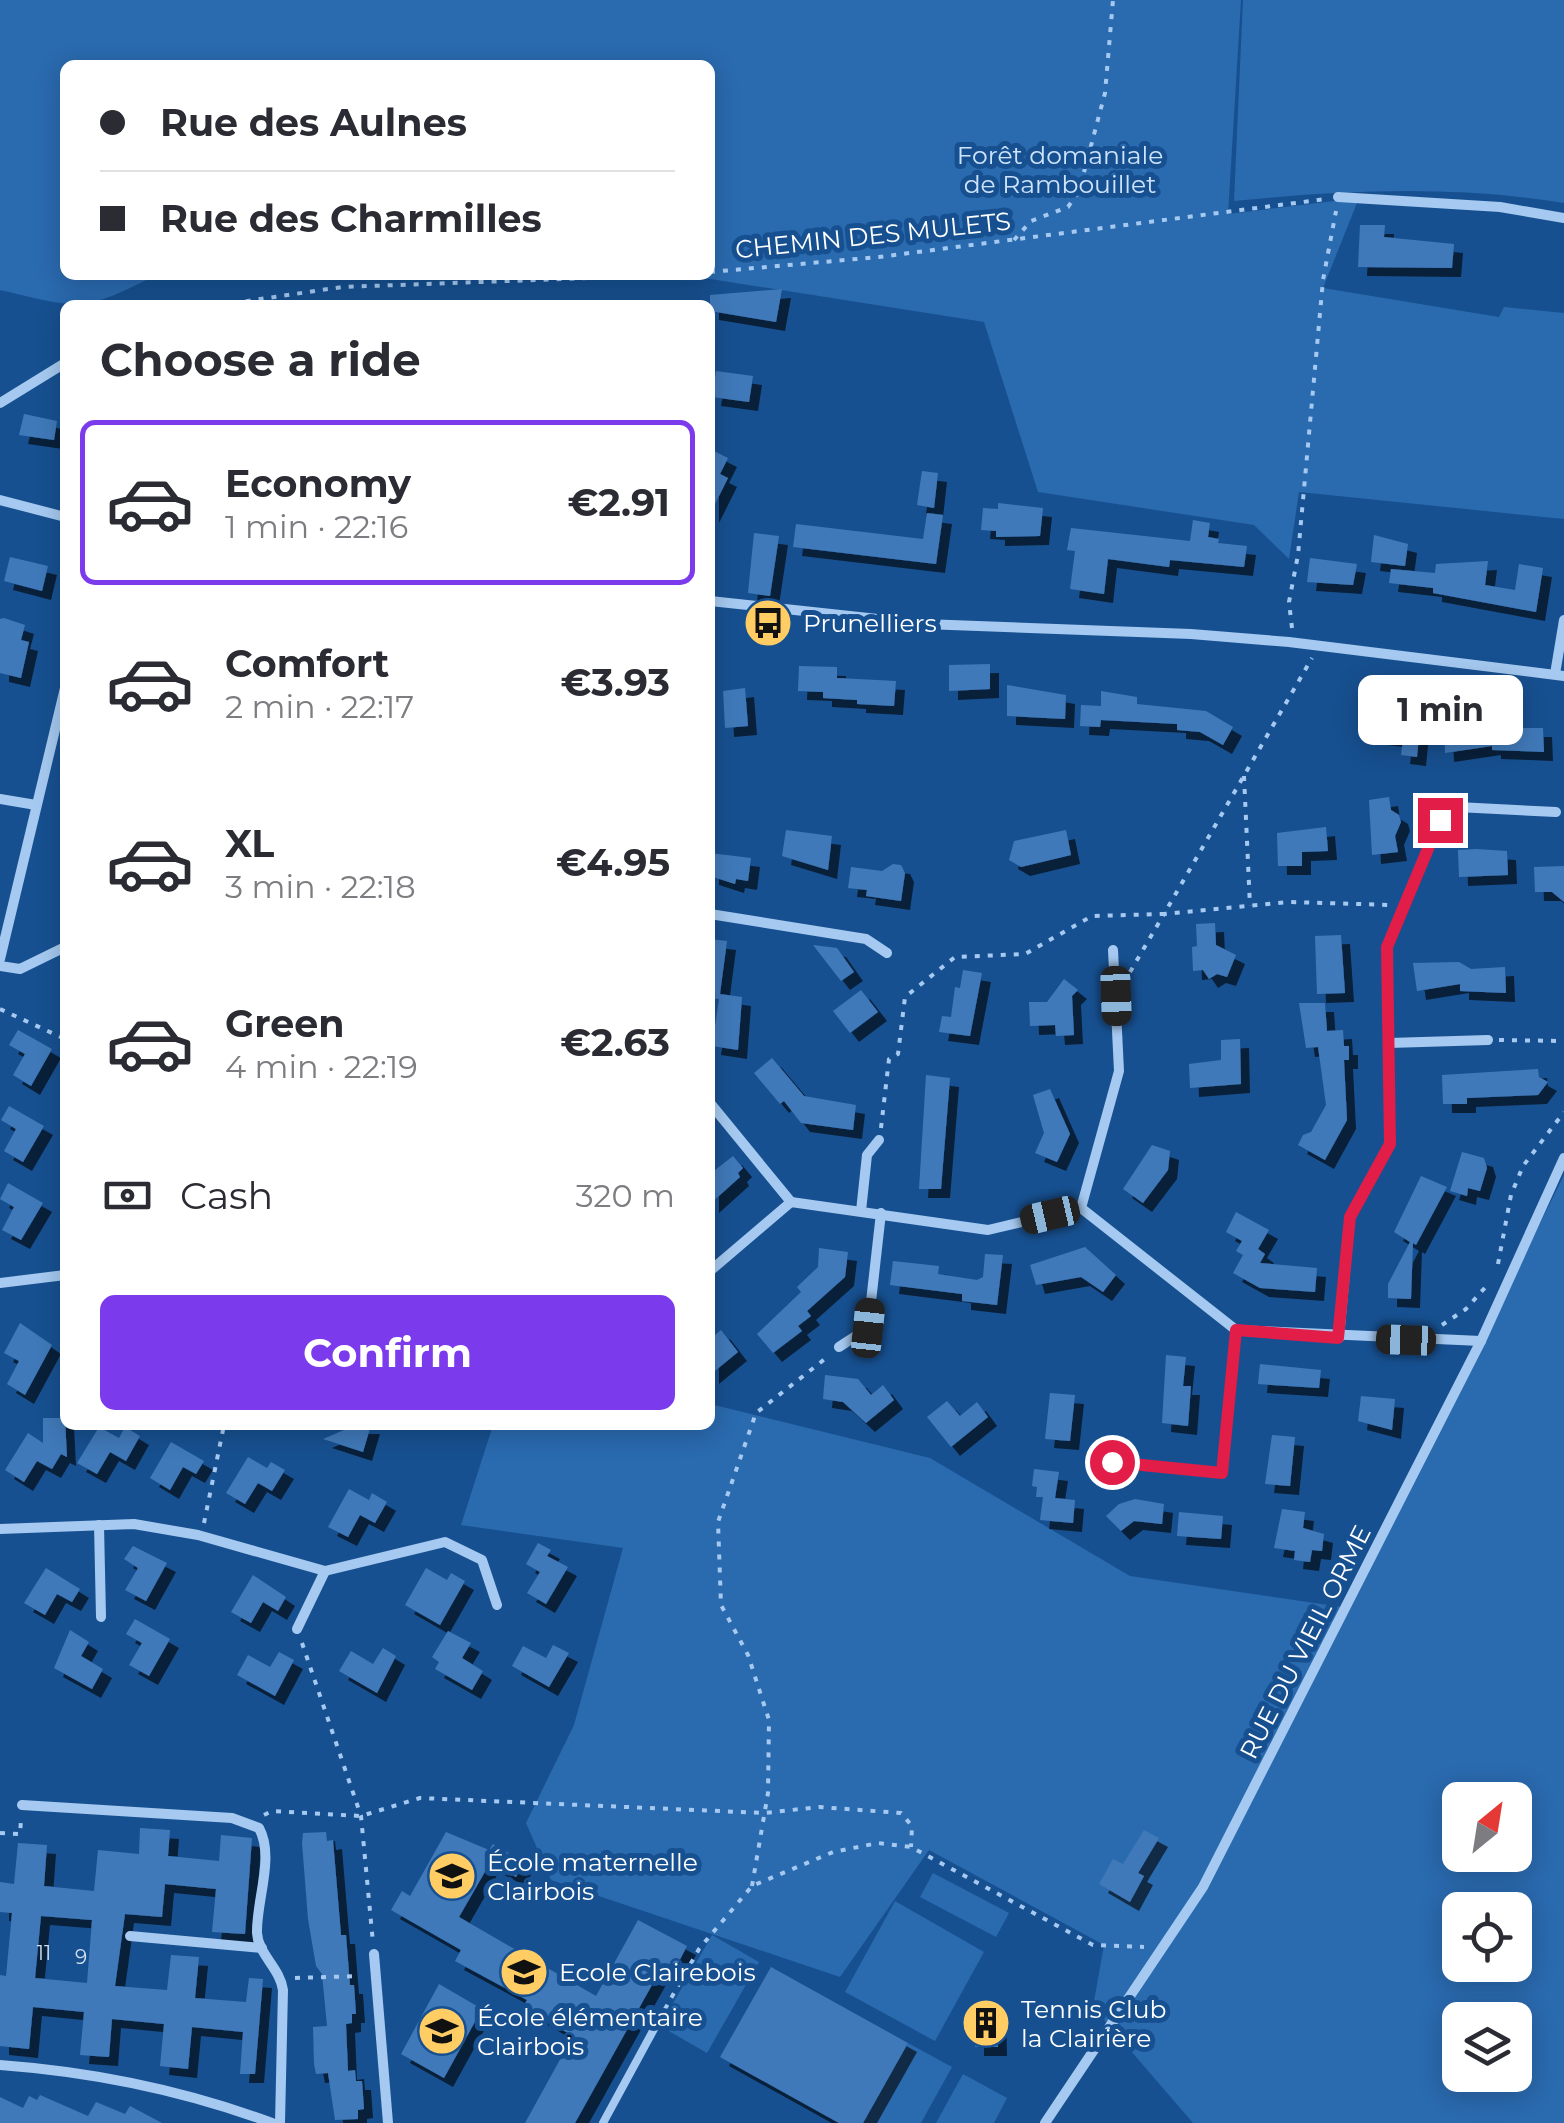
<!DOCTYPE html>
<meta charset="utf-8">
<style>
:root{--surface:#fff;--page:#f2f2f3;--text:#2b2b33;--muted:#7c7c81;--line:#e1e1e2;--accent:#7c3aed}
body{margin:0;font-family:Montserrat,sans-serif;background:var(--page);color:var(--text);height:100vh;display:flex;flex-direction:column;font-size:38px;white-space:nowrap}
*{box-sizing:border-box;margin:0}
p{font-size:32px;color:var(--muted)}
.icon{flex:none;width:55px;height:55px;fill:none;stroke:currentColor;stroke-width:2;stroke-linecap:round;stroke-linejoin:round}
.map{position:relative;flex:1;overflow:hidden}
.sheet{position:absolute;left:60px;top:300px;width:655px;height:1130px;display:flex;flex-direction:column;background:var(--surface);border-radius:15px;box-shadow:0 5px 25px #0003}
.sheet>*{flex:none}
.top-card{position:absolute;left:60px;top:60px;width:655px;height:220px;border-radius:15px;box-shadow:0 5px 25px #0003;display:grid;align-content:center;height:220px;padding:0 40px;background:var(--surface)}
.needle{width:65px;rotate:30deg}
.tools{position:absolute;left:1442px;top:1782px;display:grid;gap:20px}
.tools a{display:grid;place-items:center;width:90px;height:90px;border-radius:15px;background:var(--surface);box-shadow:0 5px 25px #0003;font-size:50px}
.end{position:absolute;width:45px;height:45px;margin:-22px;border:12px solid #e11d48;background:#fff;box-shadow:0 0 0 5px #fff}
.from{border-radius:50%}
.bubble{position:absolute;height:70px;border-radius:15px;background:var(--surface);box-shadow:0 5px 25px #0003;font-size:32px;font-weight:700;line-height:70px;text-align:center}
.car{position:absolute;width:30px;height:60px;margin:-30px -15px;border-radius:12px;box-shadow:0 0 8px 2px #0007;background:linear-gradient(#222 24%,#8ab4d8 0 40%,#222 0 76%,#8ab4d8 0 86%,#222 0)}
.top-card b{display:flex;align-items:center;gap:35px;height:95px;font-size:38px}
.top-card b+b{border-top:2px solid var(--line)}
.top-card i{width:25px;height:25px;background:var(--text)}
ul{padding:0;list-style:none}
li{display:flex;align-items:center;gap:30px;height:165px;margin:0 20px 15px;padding:0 20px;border:5px solid transparent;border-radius:15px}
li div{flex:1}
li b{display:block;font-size:38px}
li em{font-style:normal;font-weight:700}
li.selected{border-color:var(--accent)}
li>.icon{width:90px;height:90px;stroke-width:1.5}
h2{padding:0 40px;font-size:45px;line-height:120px}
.pay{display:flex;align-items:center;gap:25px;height:110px;padding:0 40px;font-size:38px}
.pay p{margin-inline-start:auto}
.cta{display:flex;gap:20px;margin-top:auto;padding:20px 40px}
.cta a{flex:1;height:115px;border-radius:15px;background:var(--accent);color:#fff;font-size:40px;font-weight:700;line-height:115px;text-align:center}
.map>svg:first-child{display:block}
.green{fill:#2a6aaf;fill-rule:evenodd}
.building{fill:#4079b9;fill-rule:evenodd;filter:url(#shadow)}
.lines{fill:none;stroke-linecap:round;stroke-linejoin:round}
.path{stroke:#a5c9f0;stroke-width:4;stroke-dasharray:5 8;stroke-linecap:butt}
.lane{stroke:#a5c9f0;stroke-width:8}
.street{stroke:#a5c9f0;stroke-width:10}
.route{stroke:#e11d48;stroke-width:12}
.labels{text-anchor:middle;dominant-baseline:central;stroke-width:10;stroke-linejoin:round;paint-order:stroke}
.number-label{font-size:20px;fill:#cfdeee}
.park-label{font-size:25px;fill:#cce3fb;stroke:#175090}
.street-label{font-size:25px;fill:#fff;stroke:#175090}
.poi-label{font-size:25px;fill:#fff;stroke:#175090;text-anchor:start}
</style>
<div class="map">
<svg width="1564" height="2123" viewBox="0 0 1564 2123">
<defs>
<filter id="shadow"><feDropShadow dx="9" dy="9" stdDeviation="0" flood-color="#0009"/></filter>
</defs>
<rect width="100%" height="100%" fill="#175090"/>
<g class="green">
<path d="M0 0H1241L1228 214 1359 198 1323 288 1499 317 1504 307 1564 313V519L1299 492 1289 559 1254 525 1038 492 984 322 685 275H710V65H65V275H156C82 313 81 309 0 290Z"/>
<path d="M1243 0H1564V203C1453 185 1345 190 1234 201Z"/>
<path d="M1564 1175V2123H1193L1093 2007 1104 1945 929 1850 840 1977 551 1880 526 1823 574 1725 623 1548 461 1525 493 1425H710V1404L930 1458 1130 1576 1349 1608ZM1460 1800H1515V1855H1460ZM1460 1910H1515V1965H1460ZM1460 2020H1515V2075H1460Z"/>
<path d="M933 1873 1009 1913 996 1937 920 1897Z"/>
<path d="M895 1901 984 1952 935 2041 845 1992Z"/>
<path d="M712 1935 759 1962 707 2053 660 2026Z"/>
<path d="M908 2043 952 2067 921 2123H863Z"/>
<path d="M963 2074 1007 2098 994 2123H936Z"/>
</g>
<g class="building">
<path d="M1360 225H1385L1384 237 1454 244 1452 268 1358 267Z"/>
<path d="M782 289 776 322 710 311V295Z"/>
<path d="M716 371 753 376 749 402 712 397Z"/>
<path d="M24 414 57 421 54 440 19 435Z"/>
<path d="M710 449 728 458 720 474 728 478 710 514Z"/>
<path d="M922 471 938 473 934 508 917 505Z"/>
<path d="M998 503 1043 508 1040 536 996 537V531L981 530 983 508 998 509Z"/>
<path d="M927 513 943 515 936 564 793 547 796 524 923 539Z"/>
<path d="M1193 520 1210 523 1208 537 1219 539 1218 543 1247 546 1244 567 1170 560 1169 567 1108 559 1104 594 1070 589 1075 551 1067 550 1071 528 1190 541Z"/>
<path d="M754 533 779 536 770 596 748 593Z"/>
<path d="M1374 535 1408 544 1405 566 1371 562Z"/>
<path d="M10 557 48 566 42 591 4 581Z"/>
<path d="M1310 558 1357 564 1353 585 1307 582Z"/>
<path d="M1488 561 1485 585 1515 590 1519 564 1543 568 1536 612 1433 593V588L1389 583 1391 569 1435 573 1436 564Z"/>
<path d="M4 618 25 625 21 640 29 642 21 678 0 673V619Z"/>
<path d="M990 664V689L949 691V665Z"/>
<path d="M799 666 837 667V678L896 681 894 706 857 704V700L823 698V692L798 691Z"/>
<path d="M1007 685 1066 695 1065 719 1007 716Z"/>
<path d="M745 688 748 726 725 728 723 691Z"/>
<path d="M1101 691 1137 697V704L1206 711 1233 727 1223 745 1200 732 1177 730V724L1101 720 1100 727 1080 726 1081 705 1101 706Z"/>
<path d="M1407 704 1422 706 1417 757 1401 755 1403 739 1369 735 1372 706 1407 710Z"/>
<path d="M1483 724V728H1543L1544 752 1492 750V746L1445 753 1444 725Z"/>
<path d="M1389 797 1391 810 1399 815 1401 822 1395 836 1398 852 1372 855 1369 800Z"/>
<path d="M1326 827 1328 851 1302 852V866H1278L1277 833Z"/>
<path d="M786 830 832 836 828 870 782 856Z"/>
<path d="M1066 830 1071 855 1021 867 1009 860 1014 841Z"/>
<path d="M1476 849 1507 851 1508 875 1459 877 1458 850Z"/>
<path d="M710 853 751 858 748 881 736 879 735 884 710 876Z"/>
<path d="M893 864 901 865 905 873 901 901 866 896 867 890 848 888 851 867 882 871Z"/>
<path d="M1564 866V902L1552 892H1535L1534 867Z"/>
<path d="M1215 923 1216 945 1236 955 1227 977 1217 974 1209 979 1203 970 1193 971 1192 947 1197 946 1196 924Z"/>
<path d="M1341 935 1345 993 1317 994 1315 936Z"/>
<path d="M710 939 727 941 720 994 742 997 738 1050 712 1046 719 999 710 998Z"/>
<path d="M813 945 837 948 854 972 841 981Z"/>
<path d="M1459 962 1471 969 1505 967 1506 993 1460 991V984L1417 991 1413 963Z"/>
<path d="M963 970 982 973 970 1036 939 1032 942 1016 951 1017 955 987 960 988Z"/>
<path d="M1064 979 1078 990 1072 996 1074 1035 1056 1036 1055 1025 1030 1026 1029 1002H1047Z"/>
<path d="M861 990 878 1012 850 1033 833 1011Z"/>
<path d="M1299 1003H1325L1327 1031 1343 1030 1344 1046H1349V1060H1344L1347 1120 1325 1160 1298 1145 1303 1135 1311 1132 1326 1105 1318 1047 1306 1048Z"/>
<path d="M18 1030 52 1049 31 1086 13 1075 25 1054 9 1045Z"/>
<path d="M1240 1039 1241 1084 1190 1088 1189 1064 1221 1060V1040Z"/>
<path d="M772 1058 804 1096 856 1105 853 1130 801 1123 784 1101 780 1104 754 1073Z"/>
<path d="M1538 1069 1539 1077 1548 1082 1538 1095 1467 1098V1104H1443L1442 1075Z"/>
<path d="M926 1075 950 1078 941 1189H919Z"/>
<path d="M1050 1089 1070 1134 1057 1162 1035 1153 1044 1133 1033 1095Z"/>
<path d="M9 1106 44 1126 23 1162 4 1151 16 1129 1 1120Z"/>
<path d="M1152 1145 1170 1151 1168 1170 1143 1203 1123 1189Z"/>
<path d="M1462 1152 1484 1158 1487 1168 1480 1191 1468 1188 1467 1196 1450 1191Z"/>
<path d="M733 1156 743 1168 738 1173 740 1177 710 1204V1174Z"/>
<path d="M1421 1176 1447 1187 1416 1245 1413 1243 1411 1299 1388 1298V1284L1410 1242 1394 1232Z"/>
<path d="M8 1183 43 1203 21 1240 2 1230 14 1207 0 1199Z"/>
<path d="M1236 1212 1269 1230 1258 1249 1265 1254 1260 1263 1317 1268 1315 1292 1260 1288 1233 1273 1243 1255 1236 1251 1242 1241 1226 1232Z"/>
<path d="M1085 1247 1116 1275 1103 1292 1081 1277 1036 1285 1030 1265Z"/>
<path d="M819 1248 848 1252 845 1277 807 1311 811 1316 798 1326 802 1331 773 1353 757 1334 801 1292 797 1287 818 1267Z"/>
<path d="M985 1254 1003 1255 997 1305 962 1301V1294L890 1285 893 1261 939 1266 938 1274 977 1280 983 1277Z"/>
<path d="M20 1323 52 1345 25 1395 7 1384 19 1361 4 1353Z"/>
<path d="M721 1330 738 1352 710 1375V1339Z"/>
<path d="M1166 1355 1186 1357 1183 1386H1191L1188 1426 1162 1423Z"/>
<path d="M1260 1364 1321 1370 1319 1388 1258 1384Z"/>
<path d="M825 1375 858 1379 871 1395 883 1385 894 1400 866 1423 843 1402 823 1399Z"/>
<path d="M1050 1393 1075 1395 1070 1441 1045 1439Z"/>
<path d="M1361 1396 1395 1399 1392 1430 1358 1421Z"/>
<path d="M947 1401 960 1416 977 1402 988 1417 951 1447 927 1417Z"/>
<path d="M43 1418H65L67 1457 61 1454 52 1469 37 1461 24 1482 5 1470 28 1433 43 1443Z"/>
<path d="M346 1425H371L363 1452 323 1439 344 1430Z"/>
<path d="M99 1427 119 1438 125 1427 140 1436 126 1461 110 1452 97 1474 77 1463Z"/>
<path d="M1272 1435 1295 1437 1290 1486 1265 1484Z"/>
<path d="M171 1442 204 1461 196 1474 183 1467 170 1490 150 1478Z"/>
<path d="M248 1457 267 1468 271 1462 285 1470 272 1491 258 1483 245 1504 226 1493Z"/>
<path d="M1034 1469 1059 1472 1055 1498 1075 1500 1073 1523 1040 1520 1043 1497H1036L1037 1487 1032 1486Z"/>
<path d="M349 1489 369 1500 372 1493 387 1502 375 1523 360 1515 348 1537 328 1527Z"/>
<path d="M1135 1499 1164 1504 1162 1524 1134 1521 1121 1531 1106 1516 1119 1504Z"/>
<path d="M1282 1509 1305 1512 1303 1528 1324 1534 1322 1551 1312 1550 1310 1562 1294 1560 1295 1551 1274 1548Z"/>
<path d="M1179 1512 1223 1516 1221 1539 1177 1536Z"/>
<path d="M538 1543 551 1550 547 1556 568 1567 546 1604 527 1593 540 1572 526 1564Z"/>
<path d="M133 1546 167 1563 146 1601 125 1590 138 1568 124 1559Z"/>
<path d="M46 1568 80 1589 72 1602 57 1594 45 1615 24 1603Z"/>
<path d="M426 1568 447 1580 451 1573 465 1581 440 1625 405 1605Z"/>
<path d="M253 1575 286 1597 278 1611 263 1602 251 1623 231 1612Z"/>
<path d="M135 1619 170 1639 149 1676 129 1665 142 1643 126 1634Z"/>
<path d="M70 1630 89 1642 81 1656 103 1669 92 1689 54 1668Z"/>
<path d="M448 1631 471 1643 462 1658 483 1671 472 1690 435 1669 439 1662 432 1657Z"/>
<path d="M553 1645 569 1653 549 1687 512 1666 523 1646 546 1658Z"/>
<path d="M383 1648 396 1656 377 1693 339 1671 351 1651 373 1664Z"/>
<path d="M279 1652 294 1660 275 1696 237 1675 248 1655 270 1667Z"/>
<path d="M140 1828 170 1830 168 1856 219 1861 221 1835 252 1838 245 1934 212 1932 216 1889 165 1884 162 1917 125 1914 115 1986 167 1990 171 1955 199 1957 195 1998 246 2002 249 1978 263 1979 255 2074H240L243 2032 192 2027 188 2069 160 2066 164 2024 112 2019 109 2057 80 2055 84 2012 33 2007 29 2049 0 2046V1975L6 1976 12 1913 0 1912V1882L14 1884 18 1843 47 1845 44 1886 94 1891 98 1850 139 1854ZM41 1916 92 1920 87 1983 35 1978Z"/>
<path d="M1144 1830 1159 1838 1138 1873 1144 1876 1130 1902 1099 1884 1113 1859 1123 1864Z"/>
<path d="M326 1832 327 1841 333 1840 341 1935H346L350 1985H354L356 2014H352V2023L346 2024 348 2071 355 2070 356 2081H362L364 2109 358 2110V2119L335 2120 328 2073 316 2074 314 2064 313 2027 327 2026 322 1974 316 1966 308 1919 302 1843 303 1833Z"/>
<path d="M446 1832 489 1850 493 1844 524 1862 516 1877 490 1863 459 1917 596 1996 638 1920 687 1946 673 1973 662 1967 575 2123H525L573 2036 523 2007 527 2000 455 1961 461 1950 391 1910 402 1891 410 1896Z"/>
<path d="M771 1967 908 2043 863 2123H839L720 2057Z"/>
<path d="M439 1984 482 2009 444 2078 401 2054Z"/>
<path d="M975 2004H997L998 2047H975Z"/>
<path d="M40 2095 88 2116 96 2102 125 2114 130 2106 162 2123H0V2097L23 2108 29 2096 37 2100Z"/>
</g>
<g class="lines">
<g class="path">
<path d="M1014 240 1031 221 1068 207 1079 191 1105 93 1113 0"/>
<path d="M710 272 879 257 1326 199"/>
<path d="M220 305 342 287 674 275"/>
<path d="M1292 628 1289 602 1298 555 1323 280 1336 211"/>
<path d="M1244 776 1250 906"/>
<path d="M1130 972 1164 914 1289 902 1391 905"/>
<path d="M0 1009 65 1039"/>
<path d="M1499 1040 1564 1041"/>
<path d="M881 1128 889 1059 898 1054 905 997 955 957 1025 954 1092 916 1164 914 1312 658"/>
<path d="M1498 1264 1511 1195 1523 1166 1564 1112"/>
<path d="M1442 1325 1466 1309 1490 1282"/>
<path d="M204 1523 224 1425"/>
<path d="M302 1643 361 1816 373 1943"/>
<path d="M264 1815 272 1811 361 1816 420 1798 764 1813 819 1807 901 1813 912 1826 911 1847"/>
<path d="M0 1833 20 1834 21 1820"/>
<path d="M752 1886 768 1793 769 1720 748 1655 721 1605 718 1522 756 1413 830 1355"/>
<path d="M295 1978 360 1976"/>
<path d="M665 2009 699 1949 752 1886 833 1852 878 1843 911 1847 1093 1945 1144 1947"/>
</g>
<path class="lane" d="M603 2123 660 2018"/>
<g class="street">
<path d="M1338 197 1500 207 1564 218"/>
<path d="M0 403 65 363"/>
<path d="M0 500 65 517"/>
<path d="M710 601 924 624 1191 634 1289 642 1564 676"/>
<path d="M1555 674 1564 620"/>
<path d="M0 799 36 805"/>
<path d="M710 914 866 939 887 953"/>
<path d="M0 959 65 688"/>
<path d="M0 966 20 969 65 947"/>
<path d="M1389 1043 1488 1040"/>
<path d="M710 1103 791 1202"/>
<path d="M1081 1208 1119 1071 1113 950"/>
<path d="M861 1211 867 1155 879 1140"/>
<path d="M710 1271 791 1202 988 1230 1081 1208 1236 1330 1481 1341"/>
<path d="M0 1283 65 1275"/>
<path d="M1339 1338 1350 1217 1390 1144 1387 947 1440 820 1457 807 1556 812"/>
<path d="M839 1347 868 1328 881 1213"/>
<path d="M1112 1462 1222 1473 1236 1330"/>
<path d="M99 1525 101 1617"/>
<path d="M0 1529 134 1524 198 1535 325 1571 445 1542 482 1560 497 1605"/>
<path d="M297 1629 325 1571"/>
<path d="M22 1805 232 1818 259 1828C275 1857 256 1901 257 1933 258 1954 280 1968 283 1990L280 2123"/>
<path d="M130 1936 262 1948"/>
<path d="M374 1954 388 2123"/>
<path d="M0 2065C95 2072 183 2090 272 2123"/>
<path d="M1045 2123 1203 1887 1481 1341 1564 1158"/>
</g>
</g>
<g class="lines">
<path class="route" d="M1112 1462 1222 1473 1236 1330 1338 1338 1350 1217 1390 1144 1387 947 1440 820"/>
</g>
<defs>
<g id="bus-disc" transform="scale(2.5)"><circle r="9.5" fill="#ffcd64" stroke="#175090"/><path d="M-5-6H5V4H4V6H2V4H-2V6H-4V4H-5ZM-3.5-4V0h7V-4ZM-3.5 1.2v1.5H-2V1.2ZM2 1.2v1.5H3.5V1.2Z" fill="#111"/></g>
<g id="school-disc" transform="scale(2.5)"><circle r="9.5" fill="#ffcd64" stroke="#175090"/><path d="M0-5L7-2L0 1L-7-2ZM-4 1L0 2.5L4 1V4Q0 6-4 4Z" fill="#111"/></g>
<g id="building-disc" transform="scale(2.5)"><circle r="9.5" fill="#ffcd64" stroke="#175090"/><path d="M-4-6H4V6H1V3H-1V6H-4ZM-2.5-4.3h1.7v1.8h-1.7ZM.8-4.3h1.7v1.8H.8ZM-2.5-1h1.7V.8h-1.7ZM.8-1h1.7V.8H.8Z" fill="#111"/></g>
</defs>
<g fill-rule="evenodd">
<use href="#bus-disc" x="768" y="623"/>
<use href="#school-disc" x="452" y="1876"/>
<use href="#school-disc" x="524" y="1972"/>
<use href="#building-disc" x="986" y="2023"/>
<use href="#school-disc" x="442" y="2031"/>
</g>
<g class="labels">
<g class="number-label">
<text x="44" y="1953">11</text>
<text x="81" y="1957">9</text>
</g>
<g class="park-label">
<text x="1060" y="155">Forêt domaniale<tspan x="1060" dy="29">de Rambouillet</tspan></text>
</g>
<g class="street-label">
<text transform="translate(873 235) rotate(-6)">CHEMIN DES MULETS</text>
<text transform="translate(1305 1642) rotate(-63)">RUE DU VIEIL ORME</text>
</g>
<g class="poi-label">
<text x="803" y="623">Prunelliers</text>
<text x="487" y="1862">École maternelle<tspan x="487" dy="29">Clairbois</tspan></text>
<text x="559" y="1972">Ecole Clairebois</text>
<text x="1021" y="2009">Tennis Club<tspan x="1021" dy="29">la Clairière</tspan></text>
<text x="477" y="2017">École élémentaire<tspan x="477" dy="29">Clairbois</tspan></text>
</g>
</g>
</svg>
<div class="tools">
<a><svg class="needle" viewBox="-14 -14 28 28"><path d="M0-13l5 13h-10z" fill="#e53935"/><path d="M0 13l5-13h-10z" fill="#7c7c81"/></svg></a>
<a><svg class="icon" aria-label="locate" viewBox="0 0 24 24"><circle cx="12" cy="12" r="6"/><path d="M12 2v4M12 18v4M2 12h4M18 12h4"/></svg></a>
<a><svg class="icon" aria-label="layers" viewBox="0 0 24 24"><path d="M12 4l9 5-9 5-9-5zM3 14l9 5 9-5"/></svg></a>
</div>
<i class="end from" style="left:1112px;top:1462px"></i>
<i class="end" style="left:1440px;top:820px"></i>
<div class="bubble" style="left:1358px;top:675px;width:165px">1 min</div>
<i class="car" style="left:1116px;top:996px;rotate:178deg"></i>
<i class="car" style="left:1050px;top:1215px;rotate:257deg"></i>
<i class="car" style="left:868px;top:1328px;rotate:6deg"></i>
<i class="car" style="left:1406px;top:1340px;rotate:272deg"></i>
<div class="top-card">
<b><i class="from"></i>Rue des Aulnes</b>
<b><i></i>Rue des Charmilles</b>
</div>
<section class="sheet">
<h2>Choose a ride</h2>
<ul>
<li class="selected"><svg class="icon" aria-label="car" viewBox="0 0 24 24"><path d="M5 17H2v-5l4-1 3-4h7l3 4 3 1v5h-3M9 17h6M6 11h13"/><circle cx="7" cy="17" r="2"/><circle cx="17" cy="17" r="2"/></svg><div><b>Economy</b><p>1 min · 22:16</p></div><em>€2.91</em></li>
<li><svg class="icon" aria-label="car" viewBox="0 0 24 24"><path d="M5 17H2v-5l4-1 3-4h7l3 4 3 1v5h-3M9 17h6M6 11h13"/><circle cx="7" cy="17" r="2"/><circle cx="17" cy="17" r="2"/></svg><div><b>Comfort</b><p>2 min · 22:17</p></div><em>€3.93</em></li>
<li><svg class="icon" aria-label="car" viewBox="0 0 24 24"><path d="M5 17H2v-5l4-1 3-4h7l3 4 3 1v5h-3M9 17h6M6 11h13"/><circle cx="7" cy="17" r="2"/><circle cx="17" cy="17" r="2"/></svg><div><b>XL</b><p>3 min · 22:18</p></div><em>€4.95</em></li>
<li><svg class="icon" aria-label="car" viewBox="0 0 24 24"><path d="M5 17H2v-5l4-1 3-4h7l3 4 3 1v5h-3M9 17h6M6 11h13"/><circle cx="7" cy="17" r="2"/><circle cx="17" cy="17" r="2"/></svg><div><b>Green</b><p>4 min · 22:19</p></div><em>€2.63</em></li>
</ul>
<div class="pay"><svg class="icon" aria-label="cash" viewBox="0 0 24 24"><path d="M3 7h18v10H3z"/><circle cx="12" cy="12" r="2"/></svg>Cash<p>320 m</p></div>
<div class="cta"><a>Confirm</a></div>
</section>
</div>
